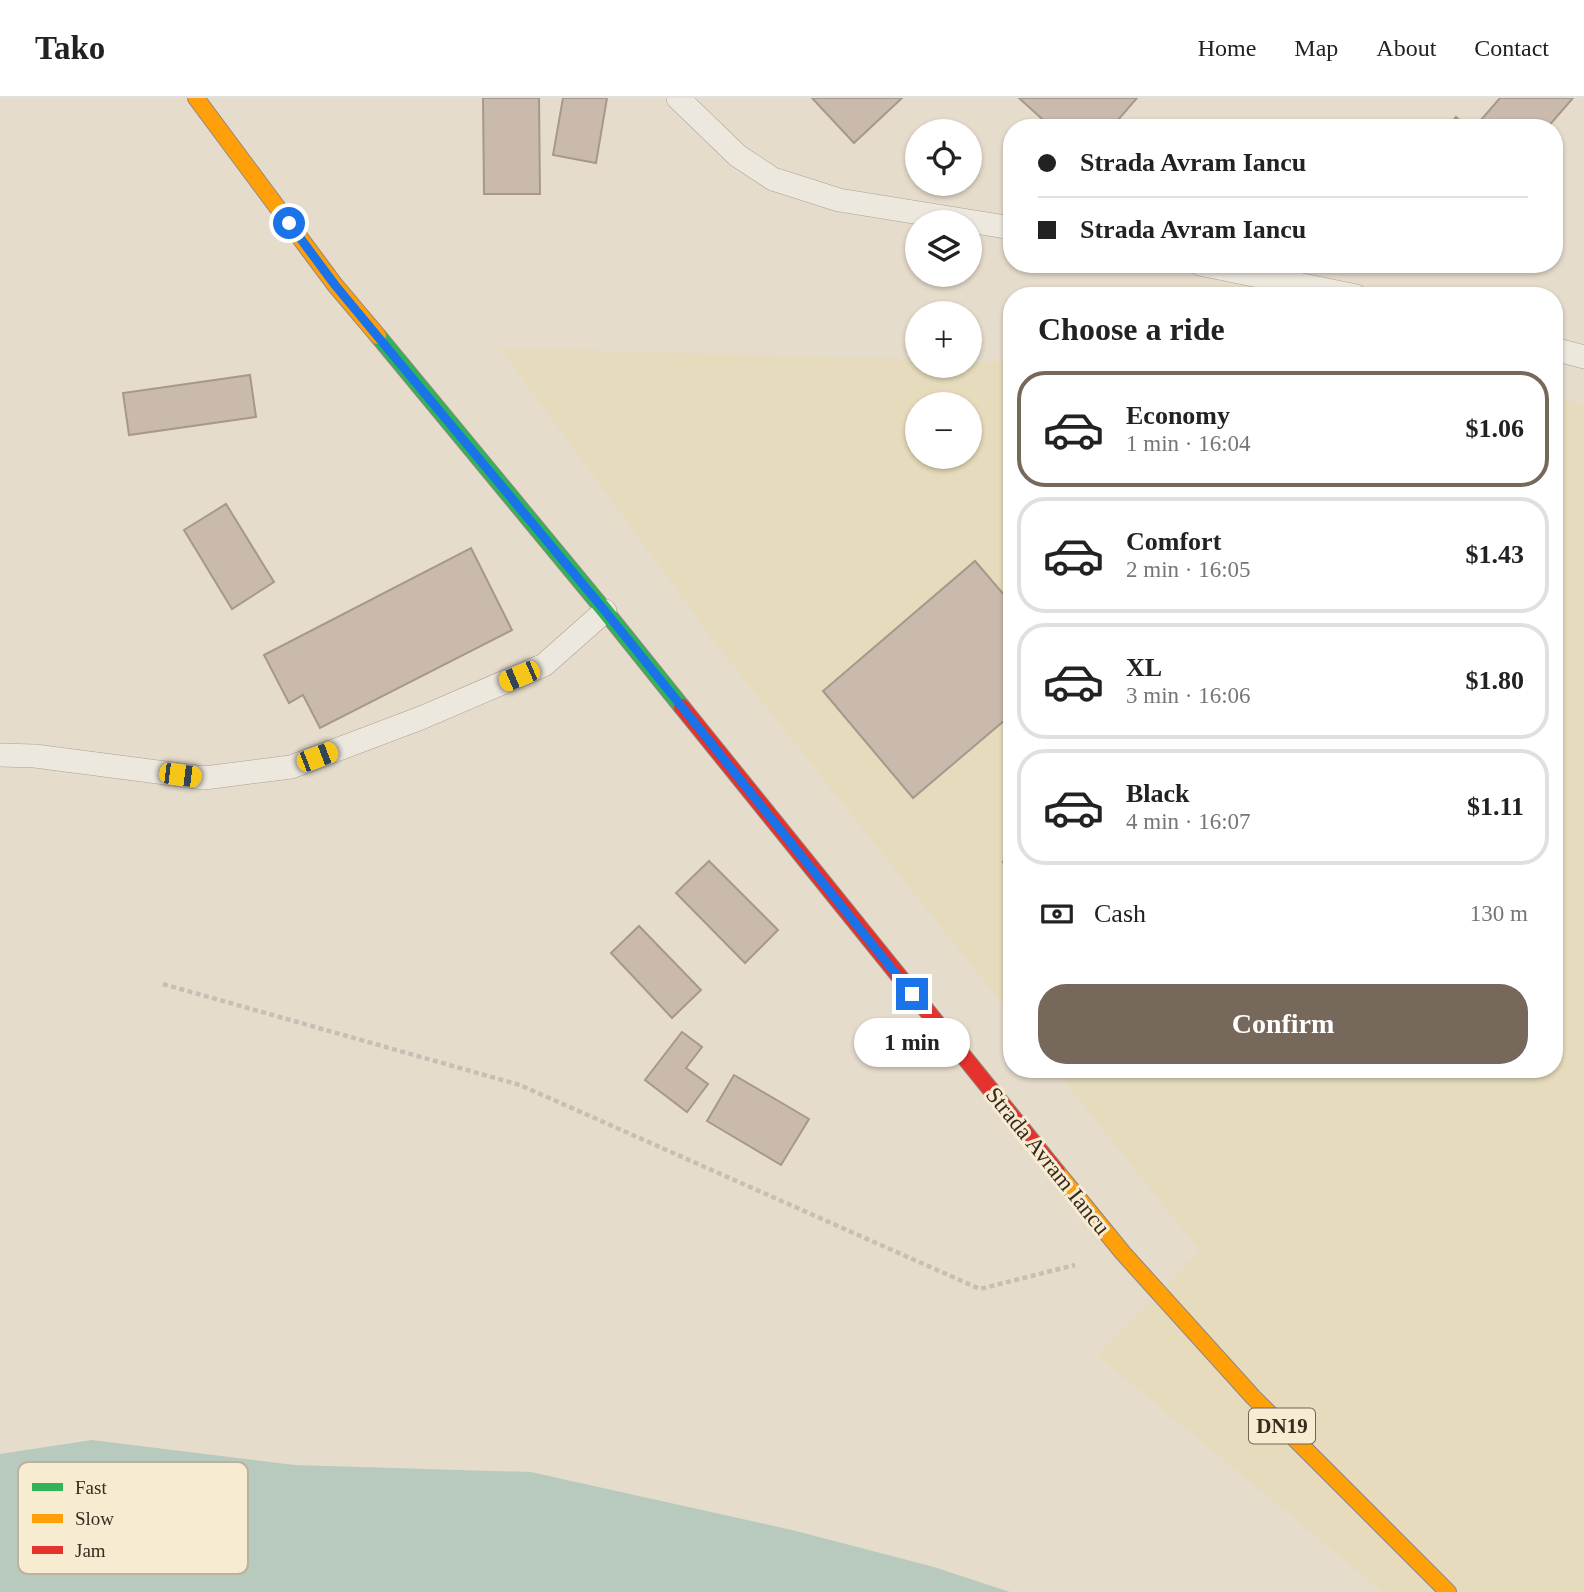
<!DOCTYPE html>
<meta charset="utf-8">
<style>
:root{--surface:#fff;--page:#f2f2f2;--text:#222;--muted:#767676;--line:#e0e0e0;--accent:#76685a}
body{margin:0;font-family:"Times New Roman",serif;background:var(--page);color:var(--text);height:100vh;display:flex;flex-direction:column;font-size:26px;white-space:nowrap}
*{box-sizing:border-box;margin:0}
p{font-size:23px;color:var(--muted)}
.icon{flex:none;width:38px;height:38px;fill:none;stroke:currentColor;stroke-width:2;stroke-linecap:round;stroke-linejoin:round}
.map{position:relative;flex:1;overflow:hidden}
.drawer{position:absolute;left:1003px;top:189px;width:560px;height:791px;display:flex;flex-direction:column;background:var(--surface);border-radius:28px;box-shadow:0 2px 5px #0004}
.drawer>*{flex:none}
.hud{position:absolute;left:1003px;top:21px;width:560px;height:154px;border-radius:28px;box-shadow:0 2px 5px #0004;display:grid;align-content:center;height:154px;padding:0 35px;background:var(--surface)}
.tools{position:absolute;left:905px;top:21px;display:grid;gap:14px}
.tools a{display:grid;place-items:center;width:77px;height:77px;border-radius:50%;background:var(--surface);box-shadow:0 2px 5px #0004;font-size:35px}
.end{position:absolute;width:32px;height:32px;margin:-16px;border:9px solid #1a73e8;background:#fff;box-shadow:0 0 0 4px #fff}
.from{border-radius:50%}
.bubble{position:absolute;height:49px;border-radius:24px;background:var(--surface);box-shadow:0 2px 5px #0004;font-size:23px;font-weight:700;line-height:49px;text-align:center}
.car{position:absolute;width:21px;height:42px;margin:-21px -10px;border-radius:9px;box-shadow:0 0 5px 2px #0007;background:linear-gradient(#f5c518 24%,#345 0 40%,#f5c518 0 76%,#345 0 86%,#f5c518 0)}
.hud b{display:flex;align-items:center;gap:24px;height:66px;font-size:26px}
.hud b+b{border-top:2px solid var(--line)}
.hud i{width:18px;height:18px;background:var(--text)}
ul{padding:0;list-style:none}
li{display:flex;align-items:center;gap:21px;height:116px;margin:0 14px 10px;padding:0 21px;border:4px solid var(--line);border-radius:28px}
li div{flex:1}
li b{display:block;font-size:26px}
li em{font-style:normal;font-weight:700}
li.on{border-color:var(--accent)}
li>.icon{width:63px;height:63px;stroke-width:1.5}
h2{padding:0 35px;font-size:32px;line-height:84px}
.pay{display:flex;align-items:center;gap:18px;height:77px;padding:0 35px;font-size:26px}
.pay p{margin-inline-start:auto}
.cta{display:flex;gap:14px;margin-top:auto;padding:14px 35px}
.cta a{flex:1;height:80px;border-radius:28px;background:var(--accent);color:#fff;font-size:28px;font-weight:700;line-height:80px;text-align:center}
header{display:flex;align-items:center;gap:42px;box-sizing:border-box;height:98px;padding:0 35px;background:var(--surface);border-bottom:2px solid var(--line)}
header strong{font-size:33px}
nav{display:flex;gap:38px;margin-inline-start:auto;font-size:24px}
.map>svg:first-child{display:block}
.farmland{fill:#e6dbbc;fill-rule:evenodd}
.water{fill:#b8cabe}
.building{fill:#cabaad;stroke:#a6988b;stroke-width:2}
.lines{fill:none;stroke-linecap:round;stroke-linejoin:round}
.lane-casing{stroke:#aba196;stroke-width:24}
.fast-casing{stroke:#90877c;stroke-width:18}
.slow-casing{stroke:#90877c;stroke-width:18}
.jam-casing{stroke:#90877c;stroke-width:18}
.path{stroke:#c6bfb5;stroke-width:4.5;stroke-dasharray:5 3.5;stroke-linecap:butt}
.lane{stroke:#ede8de;stroke-width:23}
.fast{stroke:#30b455;stroke-width:16}
.slow{stroke:#ff9f0a;stroke-width:16}
.jam{stroke:#e5322d;stroke-width:16}
.route{stroke:#1a73e8;stroke-width:9}
.labels{text-anchor:middle;dominant-baseline:central;stroke-width:6;stroke-linejoin:round;paint-order:stroke}
.shield{fill:#f7ebd2;stroke:#736453;stroke-width:2}
.shield-label{font-size:21px;font-weight:bold;fill:#3a2a1d}
.street-label{font-size:23px;fill:#3a2a1d;stroke:#f7ebd2}
.key{fill:#f7ebd2;stroke:#beb19c;stroke-width:2}
.key-label{font-size:19px;fill:#3a2a1d}
</style>
<header>
<strong>Tako</strong>
<nav><a>Home</a><a>Map</a><a>About</a><a>Contact</a></nav>
</header>
<div class="map">
<svg width="1584" height="1494" viewBox="0 0 1584 1494">
<rect width="100%" height="100%" fill="#e6dccc"/>
<g class="farmland">
<path d="M500 250 917 261V268H970V263L1011 264V917L717 547ZM917 306H970V359H917Z"/>
<path d="M1554 298 1584 307V1494H1383L1097 1257 1200 1153 1055 971H1554Z"/>
</g>
<path class="water" d="M92 1342 295 1367 531 1374 792 1432 934 1469 1010 1494H0V1356Z"/>
<g class="building">
<path d="M483 0H539L540 96H484Z"/>
<path d="M563 0H607L596 65 553 57Z"/>
<path d="M812 0H902L854 45Z"/>
<path d="M1019 0H1137L1111 30H1052Z"/>
<path d="M1500 0H1573L1547 30H1474Z"/>
<path d="M1456 19 1469 30H1447Z"/>
<path d="M250 277 256 319 129 337 123 295Z"/>
<path d="M226 406 274 484 232 511 184 432Z"/>
<path d="M471 450 512 532 320 630 303 597 289 605 264 557Z"/>
<path d="M975 463 1012 506V616L913 700 823 593Z"/>
<path d="M1012 746V768L1003 764Z"/>
<path d="M709 763 778 832 745 865 676 795Z"/>
<path d="M639 828 701 892 672 920 611 855Z"/>
<path d="M682 934 702 949 686 970 708 986 687 1014 645 982Z"/>
<path d="M734 977 809 1021 781 1067 707 1023Z"/>
</g>
<g class="lines">
<g class="lane-casing">
<g id="lane">
<path d="M678 0 738 58 773 81 839 102 1012 130"/>
<path d="M1200 166 1356 198"/>
<path d="M1554 251 1584 259"/>
<path d="M0 657 35 658 204 680 291 669 421 620 544 567 605 513"/>
</g>
</g>
<g class="fast-casing">
<path id="fast" d="M378 238 605 513 682 609"/>
</g>
<g class="slow-casing">
<g id="slow">
<path d="M196 0 335 187 378 238"/>
<path d="M1057 1074 1123 1155 1253 1299 1448 1494"/>
</g>
</g>
<g class="jam-casing">
<path id="jam" d="M682 609 1057 1074"/>
</g>
<path class="path" d="M163 886 520 987 980 1191 1075 1167"/>
<use href="#lane" class="lane"/>
<use href="#fast" class="fast"/>
<use href="#slow" class="slow"/>
<use href="#jam" class="jam"/>
</g>
<g class="lines">
<path class="route" d="M289 125 335 187 605 513 912 896"/>
</g>
<g class="labels">
<rect class="shield" x="1249" y="1310.5" width="66" height="35" rx="5"/>
<g class="shield-label">
<text x="1282" y="1328">DN19</text>
</g>
<g class="street-label">
<text transform="translate(1048 1063) rotate(51)">Strada Avram Iancu</text>
</g>
</g>
<rect x="18" y="1364" width="230" height="112" rx="10" class="key"/>
<rect x="32" y="1385" width="31" height="8" fill="#30b455"/>
<rect x="32" y="1416" width="31" height="9" fill="#ff9f0a"/>
<rect x="32" y="1448" width="31" height="8" fill="#e5322d"/>
<g class="key-label">
<text x="75" y="1396">Fast</text>
<text x="75" y="1427">Slow</text>
<text x="75" y="1459">Jam</text>
</g>
</svg>
<div class="tools">
<a><svg class="icon" aria-label="locate" viewBox="0 0 24 24"><circle cx="12" cy="12" r="6"/><path d="M12 2v4M12 18v4M2 12h4M18 12h4"/></svg></a>
<a><svg class="icon" aria-label="layers" viewBox="0 0 24 24"><path d="M12 4l9 5-9 5-9-5zM3 14l9 5 9-5"/></svg></a>
<a>+</a>
<a>−</a>
</div>
<i class="end from" style="left:289px;top:125px"></i>
<i class="end" style="left:912px;top:896px"></i>
<div class="bubble" style="left:854px;top:920px;width:116px">1 min</div>
<i class="car" style="left:519px;top:578px;rotate:247deg"></i>
<i class="car" style="left:317px;top:659px;rotate:69deg"></i>
<i class="car" style="left:180px;top:677px;rotate:97deg"></i>
<div class="hud">
<b><i class="from"></i>Strada Avram Iancu</b>
<b><i></i>Strada Avram Iancu</b>
</div>
<section class="drawer">
<h2>Choose a ride</h2>
<ul>
<li class="on"><svg class="icon" aria-label="car" viewBox="0 0 24 24"><path d="M5 17H2v-5l4-1 3-4h7l3 4 3 1v5h-3M9 17h6M6 11h13"/><circle cx="7" cy="17" r="2"/><circle cx="17" cy="17" r="2"/></svg><div><b>Economy</b><p>1 min · 16:04</p></div><em>$1.06</em></li>
<li><svg class="icon" aria-label="car" viewBox="0 0 24 24"><path d="M5 17H2v-5l4-1 3-4h7l3 4 3 1v5h-3M9 17h6M6 11h13"/><circle cx="7" cy="17" r="2"/><circle cx="17" cy="17" r="2"/></svg><div><b>Comfort</b><p>2 min · 16:05</p></div><em>$1.43</em></li>
<li><svg class="icon" aria-label="car" viewBox="0 0 24 24"><path d="M5 17H2v-5l4-1 3-4h7l3 4 3 1v5h-3M9 17h6M6 11h13"/><circle cx="7" cy="17" r="2"/><circle cx="17" cy="17" r="2"/></svg><div><b>XL</b><p>3 min · 16:06</p></div><em>$1.80</em></li>
<li><svg class="icon" aria-label="car" viewBox="0 0 24 24"><path d="M5 17H2v-5l4-1 3-4h7l3 4 3 1v5h-3M9 17h6M6 11h13"/><circle cx="7" cy="17" r="2"/><circle cx="17" cy="17" r="2"/></svg><div><b>Black</b><p>4 min · 16:07</p></div><em>$1.11</em></li>
</ul>
<div class="pay"><svg class="icon" aria-label="cash" viewBox="0 0 24 24"><path d="M3 7h18v10H3z"/><circle cx="12" cy="12" r="2"/></svg>Cash<p>130 m</p></div>
<div class="cta"><a>Confirm</a></div>
</section>
</div>
